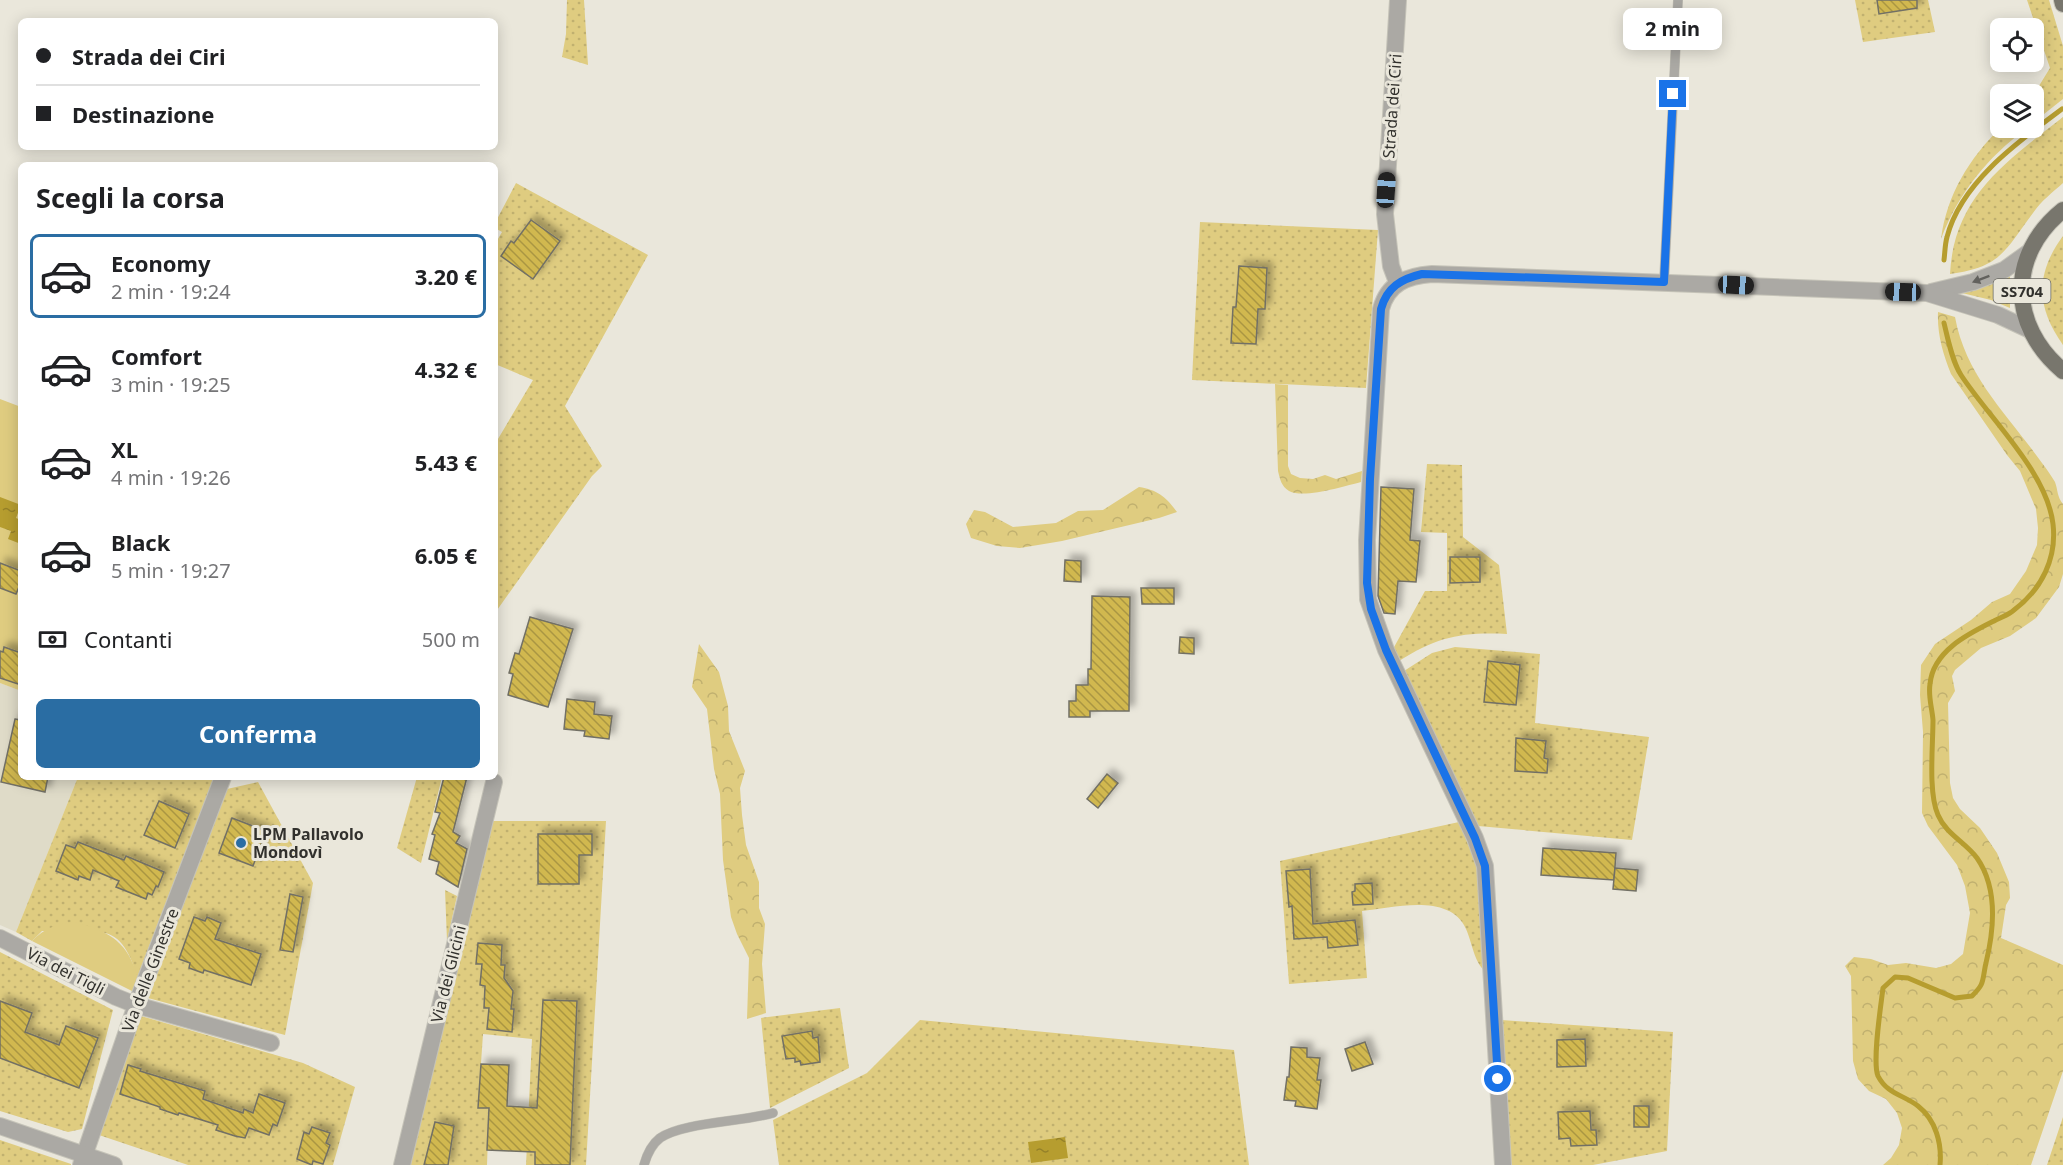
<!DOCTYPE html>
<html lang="it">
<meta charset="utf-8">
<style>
:root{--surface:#fff;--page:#f6f6f6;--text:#202124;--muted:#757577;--line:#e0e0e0;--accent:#2a6da3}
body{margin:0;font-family:"Noto Sans",sans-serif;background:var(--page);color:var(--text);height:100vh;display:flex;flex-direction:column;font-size:22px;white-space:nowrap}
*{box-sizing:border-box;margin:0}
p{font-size:20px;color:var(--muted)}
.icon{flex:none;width:33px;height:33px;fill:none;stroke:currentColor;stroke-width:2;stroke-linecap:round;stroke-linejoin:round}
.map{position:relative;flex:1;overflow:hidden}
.drawer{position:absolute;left:18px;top:162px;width:480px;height:618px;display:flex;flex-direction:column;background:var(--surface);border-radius:9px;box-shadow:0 3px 15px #0003}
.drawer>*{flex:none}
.guide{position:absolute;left:18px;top:18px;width:480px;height:132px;border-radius:9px;box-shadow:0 3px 15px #0003;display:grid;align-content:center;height:132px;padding:0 18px;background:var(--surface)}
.fabs{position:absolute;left:1990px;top:18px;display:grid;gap:12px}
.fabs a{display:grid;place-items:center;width:54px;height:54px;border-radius:9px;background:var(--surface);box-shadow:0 3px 15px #0003;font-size:30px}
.end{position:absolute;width:27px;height:27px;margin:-14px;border:8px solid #1a73e8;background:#fff;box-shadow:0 0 0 3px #fff}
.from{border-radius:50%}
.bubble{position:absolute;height:42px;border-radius:9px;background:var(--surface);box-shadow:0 3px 15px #0003;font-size:20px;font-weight:700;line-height:42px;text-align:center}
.car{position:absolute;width:18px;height:36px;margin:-18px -9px;border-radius:8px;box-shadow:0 0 4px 2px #0007;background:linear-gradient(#222 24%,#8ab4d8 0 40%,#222 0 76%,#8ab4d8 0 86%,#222 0)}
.guide b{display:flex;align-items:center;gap:21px;height:57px;font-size:22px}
.guide b+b{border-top:2px solid var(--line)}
.guide i{width:15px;height:15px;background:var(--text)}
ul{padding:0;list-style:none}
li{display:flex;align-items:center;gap:18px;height:84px;margin:0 12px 9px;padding:0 6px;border:3px solid transparent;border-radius:9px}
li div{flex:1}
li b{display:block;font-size:22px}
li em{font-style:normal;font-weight:700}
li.selected{border-color:var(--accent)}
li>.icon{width:54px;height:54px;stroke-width:1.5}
h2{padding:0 18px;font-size:27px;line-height:72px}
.pay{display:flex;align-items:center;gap:15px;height:66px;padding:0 18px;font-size:22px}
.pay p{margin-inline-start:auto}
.primary-button{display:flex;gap:12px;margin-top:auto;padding:12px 18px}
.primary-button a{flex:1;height:69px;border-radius:9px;background:var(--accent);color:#fff;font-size:24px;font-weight:700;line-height:69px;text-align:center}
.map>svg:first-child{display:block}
.built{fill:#dfdbc8}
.grass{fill:url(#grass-dots)}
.forest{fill:url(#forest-crowns)}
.park{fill:#dfcc80}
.water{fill:url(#water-ripples)}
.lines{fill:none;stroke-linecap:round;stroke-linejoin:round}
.stream{stroke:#b69d2f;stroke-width:5}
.building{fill:url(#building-back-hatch);stroke:#727065;stroke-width:1.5;filter:url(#shadow)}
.service-casing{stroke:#c5c3b8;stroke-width:10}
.minor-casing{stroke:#c5c3b8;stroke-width:18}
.tertiary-casing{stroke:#c5c3b8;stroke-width:18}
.primary-casing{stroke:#c5c3b8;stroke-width:18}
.service{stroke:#aba9a4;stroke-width:9}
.minor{stroke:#aba9a4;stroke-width:16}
.tertiary{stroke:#aba9a4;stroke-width:16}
.primary{stroke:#78766d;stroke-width:16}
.oneway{fill:#62615d}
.route{stroke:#1a73e8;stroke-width:8}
.poi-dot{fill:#2a6da3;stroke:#eae7db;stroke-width:2}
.labels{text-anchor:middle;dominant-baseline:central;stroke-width:6;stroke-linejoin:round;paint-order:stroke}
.shield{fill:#eae7db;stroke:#696861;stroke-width:1.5}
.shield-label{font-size:15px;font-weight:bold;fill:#32312d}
.street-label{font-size:16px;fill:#32312d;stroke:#eae7db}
.poi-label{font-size:16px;font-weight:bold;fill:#32312d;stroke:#eae7db;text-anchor:start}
</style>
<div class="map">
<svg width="2063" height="1165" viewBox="0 0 2063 1165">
<defs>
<pattern id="grass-dots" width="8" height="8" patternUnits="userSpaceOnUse" patternTransform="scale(1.5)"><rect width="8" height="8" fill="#dfcc80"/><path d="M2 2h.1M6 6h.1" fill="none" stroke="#c0b06f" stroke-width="1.8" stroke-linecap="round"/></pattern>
<pattern id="forest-crowns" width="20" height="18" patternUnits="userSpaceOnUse" patternTransform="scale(1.5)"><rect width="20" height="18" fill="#dfcc80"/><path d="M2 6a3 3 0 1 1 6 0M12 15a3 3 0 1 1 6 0" fill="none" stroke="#c0b06f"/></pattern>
<pattern id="water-ripples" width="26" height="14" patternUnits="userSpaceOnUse" patternTransform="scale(1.5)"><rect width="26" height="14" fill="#b69d2f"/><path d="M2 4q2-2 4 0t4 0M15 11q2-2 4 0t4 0" fill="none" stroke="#958128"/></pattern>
<pattern id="building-back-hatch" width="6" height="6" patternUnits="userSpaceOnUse" patternTransform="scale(1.5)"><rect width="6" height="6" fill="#d1b84f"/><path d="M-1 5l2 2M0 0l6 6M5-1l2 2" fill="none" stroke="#aa9642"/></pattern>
<filter id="shadow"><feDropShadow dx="5.5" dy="-5.5" stdDeviation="3" flood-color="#0004"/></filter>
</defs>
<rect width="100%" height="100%" fill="#eae7db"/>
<path class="built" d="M0 683 21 691V777H78L16 932 0 925Z"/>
<g class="grass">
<path d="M567 0H584L588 65 562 57 566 34Z"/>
<path d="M1855 0H1928L1935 32 1863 42Z"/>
<path d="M2027 0H2049L2063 46V99L2034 122V94L2050 68Z"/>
<path d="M2063 117V183C2053 192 2041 201 2033 213 2005 250 2002 267 1950 274 1954 196 2006 162 2063 117Z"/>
<path d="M2001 127 2027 128C1987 158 1959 192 1941 239 1947 194 1969 159 2001 127Z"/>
<path d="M516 183 648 255 565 406 602 466 592 476 495 613V444L533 380 495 364V244L502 232 495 228V223Z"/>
<path d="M1200 222 1378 230 1366 388 1192 380Z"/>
<path d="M2063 236V345C2036 307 2035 274 2063 236Z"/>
<path d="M2010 276V308L1991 300 1962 293 1979 289Z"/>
<path d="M1427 464 1462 465 1463 537 1499 565 1507 634C1460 632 1438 637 1399 661L1393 649 1425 591H1447V533L1421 532Z"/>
<path d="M1455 647 1540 654 1535 723 1649 737 1632 840 1478 826 1404 671 1432 653Z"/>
<path d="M78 777H214L137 978C133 961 124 937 105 933 91 929 58 931 42 931L32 941 16 932Z"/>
<path d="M417 777H442L421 863 397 848Z"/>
<path d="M258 782 313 883 285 1035 148 998 227 789Z"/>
<path d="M491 821H606L586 1165H526L532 1039 483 1034 478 1107 489 1108 487 1165H409Z"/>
<path d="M1459 822 1479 871 1485 971C1474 962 1472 942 1466 929 1450 892 1392 908 1362 911L1367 978 1289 984 1280 861Z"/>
<path d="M445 890 457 896 447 941Z"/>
<path d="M0 952 113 1010 82 1129 68 1132 0 1111Z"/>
<path d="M840 1008 849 1068 770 1108 761 1018Z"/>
<path d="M141 1016 303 1063 355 1087 333 1165H188L99 1135Z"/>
<path d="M920 1020 1234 1050 1249 1165H779L773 1120 867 1073Z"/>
<path d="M1501 1020 1673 1032 1667 1151 1593 1165H1510Z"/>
<path d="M2063 1117V1165H2047Z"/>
<path d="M0 1140 71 1164V1165H0Z"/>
</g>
<g class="forest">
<path d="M1938 312 1955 317C1966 377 2008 415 2042 463 2047 469 2051 476 2055 482 2058 490 2057 497 2063 504V574L2059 587 2036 618 2010 636 1981 648 1955 670 1952 676 1955 691 1948 703 1950 783 1953 798 1960 809 1980 828 1997 853 2009 882 2010 898 2006 905 2001 938 2063 965V1071L2031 1165H1883L1891 1158 1899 1145 1902 1128 1897 1113 1886 1099 1869 1091 1858 1079 1853 1061 1851 976 1845 966 1854 957 1871 959 1888 965 1906 963 1936 968 1951 964 1963 954 1970 913 1965 886 1957 865 1928 826 1922 813 1923 732 1920 695 1921 665 1935 644 1971 620 1992 602 2010 594 2026 571 2037 545 2038 528 2036 509 2020 471 2007 455 1951 374C1943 354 1937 334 1938 312Z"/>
<path d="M1275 384 1288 385V466L1291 474 1300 478 1313 479 1325 475 1336 479 1362 471 1361 482C1345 486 1304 499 1289 491 1281 486 1280 479 1278 471Z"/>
<path d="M1139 487C1158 490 1166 497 1177 512L1159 518 1062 541 1020 548 997 546 971 538 966 524 974 510 985 512 1013 527 1056 523 1078 511 1103 510Z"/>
<path d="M699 644 719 672 728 706 729 731 745 771 740 788 742 815 746 845 759 882V908L765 924 762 964 766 1013 747 1019 749 958 737 934 731 917 723 860 720 794 714 769 707 709 692 687Z"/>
</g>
<g class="park">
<path d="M0 399 21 407V691L0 683Z"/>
<path d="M74 922C100 928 123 938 133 964 135 967 137 973 137 977 137 981 134 987 132 991L32 941C45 928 56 924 74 922Z"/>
</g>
<g class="water">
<path d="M0 497 21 505 16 518 21 520V544L8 539 11 531 0 527Z"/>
<path d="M1065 1137 1068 1158 1031 1163 1028 1142Z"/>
</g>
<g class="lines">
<g class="stream">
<path d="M1944 260C1945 252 1945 244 1947 237 1961 182 2019 141 2062 109"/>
<path d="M1940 1165C1942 1144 1936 1120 1918 1106 1904 1095 1887 1094 1878 1076 1872 1062 1881 1005 1883 988L1895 977 1908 978 1955 998 1972 996C1975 993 1979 989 1981 985 1984 979 1984 970 1986 963 1994 930 1998 888 1977 858 1965 842 1946 834 1938 815 1928 793 1933 745 1933 720 1932 708 1928 696 1930 684 1933 651 1968 634 1994 621 2001 617 2009 615 2014 610 2042 589 2057 558 2053 524 2047 472 1989 418 1961 375 1952 361 1948 339 1944 323"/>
</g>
</g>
<g class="building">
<path d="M1877 0H1917V8L1879 14Z"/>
<path d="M531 220 560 241 533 279 501 256 511 241 514 243Z"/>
<path d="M1239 266 1267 268 1265 309H1258L1256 344 1231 343 1233 307H1236Z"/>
<path d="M1381 487 1414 489 1410 540 1420 541 1416 582 1398 581 1395 614 1384 613 1378 596Z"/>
<path d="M1450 557H1480V582L1450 583Z"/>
<path d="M1065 560 1081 561V582L1064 581Z"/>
<path d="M0 563 21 571V582L16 594 0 588Z"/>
<path d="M1141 588H1174V604H1142Z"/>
<path d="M1092 596 1130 597 1129 711H1090V717H1069V701H1076V685H1088V669H1091Z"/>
<path d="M530 617 573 629 548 707 508 695 513 674 509 673 515 653 519 654Z"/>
<path d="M1180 637 1194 638V654L1179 653Z"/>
<path d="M4 647 21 653V685L0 678V651L3 652Z"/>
<path d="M1488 661 1520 665 1516 705 1484 702Z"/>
<path d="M567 699 595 702 594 714 612 716 609 739 584 736 585 731 564 729Z"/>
<path d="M15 719 21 720V777H48L45 792 1 782Z"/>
<path d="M1516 738 1546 741 1544 758 1548 759 1547 773 1515 771Z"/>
<path d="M1107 774 1118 783 1098 808 1087 799Z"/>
<path d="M444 777H467L453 832 460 836 456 843 467 849 458 887 436 874 439 862 429 859 435 835 432 834 440 813 435 812Z"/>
<path d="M159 801 189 814 175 848 144 835Z"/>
<path d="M232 818 266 831 253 866 219 853Z"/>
<path d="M538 834H592V855H579V884H538Z"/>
<path d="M78 842 124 860 126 856 164 872 158 887 156 886 152 895 148 893 146 899 116 887 119 881 93 870 90 880 79 876 78 880 56 871 66 845 75 848Z"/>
<path d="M1543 848 1616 853 1614 880 1541 875Z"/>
<path d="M1615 868 1638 870 1636 891 1613 889Z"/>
<path d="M1310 869 1313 924 1355 920 1358 945 1328 948 1327 937 1294 939 1292 906 1289 907 1286 871Z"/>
<path d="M1372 883 1373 904 1353 905 1352 892 1355 891V884Z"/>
<path d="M290 894 303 897 293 952 280 950Z"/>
<path d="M194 917 205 921 207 917 221 923 215 939 261 954 251 985 204 970 203 973 189 968 190 963 179 959Z"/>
<path d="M478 943 502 945 501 965H505L504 978 513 991 511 1009H514L512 1032 487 1029 489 1008H484L485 986 480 985 482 964H476Z"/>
<path d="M543 1000 577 1001 570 1165H535V1152L487 1150 489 1108H478L481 1064 509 1065 507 1106 537 1108Z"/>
<path d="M0 1001 32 1013 25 1032 59 1045 66 1026 98 1038 79 1088 0 1058Z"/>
<path d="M812 1031 813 1038 818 1037 820 1062 801 1065 800 1061 795 1062V1058L786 1059 782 1036Z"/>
<path d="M1585 1039 1586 1066 1557 1067V1040Z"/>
<path d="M1365 1042 1373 1064 1352 1071 1345 1049Z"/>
<path d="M1291 1047 1307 1048V1057L1320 1058 1317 1080H1321L1317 1109 1295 1106 1296 1101 1284 1100 1287 1077H1289Z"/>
<path d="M128 1065 141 1069 140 1071 205 1091 203 1099 243 1113 244 1109 253 1113 259 1094 285 1103 277 1126 273 1124 269 1135 249 1128 245 1138 235 1136 216 1130 218 1125 179 1113 178 1115 160 1109V1107L120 1094Z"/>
<rect x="1634" y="1106" width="15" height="21"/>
<path d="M1590 1111 1591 1130H1596L1597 1145 1571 1146 1570 1138 1559 1139 1558 1112Z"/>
<path d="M435 1122 454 1126 448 1165H424Z"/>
<path d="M312 1127 330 1133 326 1143 330 1145 323 1164 313 1161 312 1165 297 1159 304 1132 309 1134Z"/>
</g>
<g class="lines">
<g class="service-casing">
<g id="service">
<path d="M1664 282 1678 0"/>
<path d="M644 1165C647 1154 651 1145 660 1138 683 1122 743 1122 773 1113"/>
</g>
</g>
<g class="minor-casing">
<g id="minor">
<path d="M1397 282 1391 266 1385 214 1398 0"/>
<path d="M0 938 116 997 136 1005 271 1043"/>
<path d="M81 1165 136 1005 223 777"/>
<path d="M402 1165 494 782"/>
</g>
</g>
<g class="tertiary-casing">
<g id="tertiary">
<path d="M1931 292 1973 282 2004 270 2029 252"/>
<path d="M0 1126 114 1165"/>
<path d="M1503 1165 1485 866 1475 838 1386 650 1368 599 1367 540 1381 309C1388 283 1407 276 1432 274L1927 293 1998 315 2030 330"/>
</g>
</g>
<g class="primary-casing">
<g id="primary">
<path d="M2062 0 2063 4"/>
<path d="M2063 210C2007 255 2009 326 2063 371"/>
</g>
</g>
<use href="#service" class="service"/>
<use href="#minor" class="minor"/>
<use href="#tertiary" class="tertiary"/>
<use href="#primary" class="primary"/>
</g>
<defs><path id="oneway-solid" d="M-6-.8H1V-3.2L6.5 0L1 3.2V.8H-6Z" transform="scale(1.5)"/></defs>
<use class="oneway" href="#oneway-solid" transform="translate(1981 279) rotate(159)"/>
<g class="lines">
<path class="route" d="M1498 1079 1485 866 1475 838 1386 650 1371 609 1367 583 1370 479 1381 309C1387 287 1401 279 1422 274L1664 282 1673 94"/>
</g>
<circle class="poi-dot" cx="241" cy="843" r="6"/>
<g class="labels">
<rect class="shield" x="1993.5" y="279" width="57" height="24" rx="4.5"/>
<g class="shield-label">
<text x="2022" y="291">SS704</text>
</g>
<g class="street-label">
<text transform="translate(1392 106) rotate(-86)">Strada dei Ciri</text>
<text transform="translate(150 970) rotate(-69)">Via delle Ginestre</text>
<text transform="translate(66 971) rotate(27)">Via dei Tigli</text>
<text transform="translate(448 974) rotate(-76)">Via dei Glicini</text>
</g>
<g class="poi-label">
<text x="253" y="834">LPM Pallavolo<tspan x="253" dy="18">Mondovì</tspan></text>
</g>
</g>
</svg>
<div class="fabs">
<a><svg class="icon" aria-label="locate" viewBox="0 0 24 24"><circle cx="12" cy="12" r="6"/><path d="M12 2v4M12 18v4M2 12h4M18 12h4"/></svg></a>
<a><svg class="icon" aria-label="layers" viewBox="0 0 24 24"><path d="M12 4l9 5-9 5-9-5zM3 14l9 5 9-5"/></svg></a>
</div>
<i class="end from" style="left:1498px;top:1079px"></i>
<i class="end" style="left:1673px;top:94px"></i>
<div class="bubble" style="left:1623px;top:8px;width:99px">2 min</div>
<i class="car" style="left:1386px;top:190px;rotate:4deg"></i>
<i class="car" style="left:1736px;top:285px;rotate:93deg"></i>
<i class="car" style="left:1903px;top:292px;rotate:272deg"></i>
<div class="guide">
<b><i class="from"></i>Strada dei Ciri</b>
<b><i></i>Destinazione</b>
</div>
<section class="drawer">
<h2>Scegli la corsa</h2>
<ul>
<li class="selected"><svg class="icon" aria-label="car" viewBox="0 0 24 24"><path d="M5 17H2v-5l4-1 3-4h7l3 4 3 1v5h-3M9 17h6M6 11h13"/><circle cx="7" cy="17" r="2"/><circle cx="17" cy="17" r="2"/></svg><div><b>Economy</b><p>2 min · 19:24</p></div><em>3.20 €</em></li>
<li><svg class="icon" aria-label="car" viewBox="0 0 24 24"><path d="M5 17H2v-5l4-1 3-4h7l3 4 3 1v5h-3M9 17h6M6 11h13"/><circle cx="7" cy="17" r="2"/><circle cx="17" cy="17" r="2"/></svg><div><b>Comfort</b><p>3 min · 19:25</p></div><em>4.32 €</em></li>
<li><svg class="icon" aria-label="car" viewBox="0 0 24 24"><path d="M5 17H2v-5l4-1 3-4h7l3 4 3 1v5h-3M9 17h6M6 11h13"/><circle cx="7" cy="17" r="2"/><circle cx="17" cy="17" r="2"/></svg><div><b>XL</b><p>4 min · 19:26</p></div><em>5.43 €</em></li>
<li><svg class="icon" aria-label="car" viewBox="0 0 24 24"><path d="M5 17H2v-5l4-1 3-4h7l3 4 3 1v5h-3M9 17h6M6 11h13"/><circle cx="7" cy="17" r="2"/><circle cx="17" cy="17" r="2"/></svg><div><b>Black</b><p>5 min · 19:27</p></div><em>6.05 €</em></li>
</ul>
<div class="pay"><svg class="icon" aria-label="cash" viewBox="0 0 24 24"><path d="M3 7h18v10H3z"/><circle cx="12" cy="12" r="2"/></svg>Contanti<p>500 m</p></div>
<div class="primary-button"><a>Conferma</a></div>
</section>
</div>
